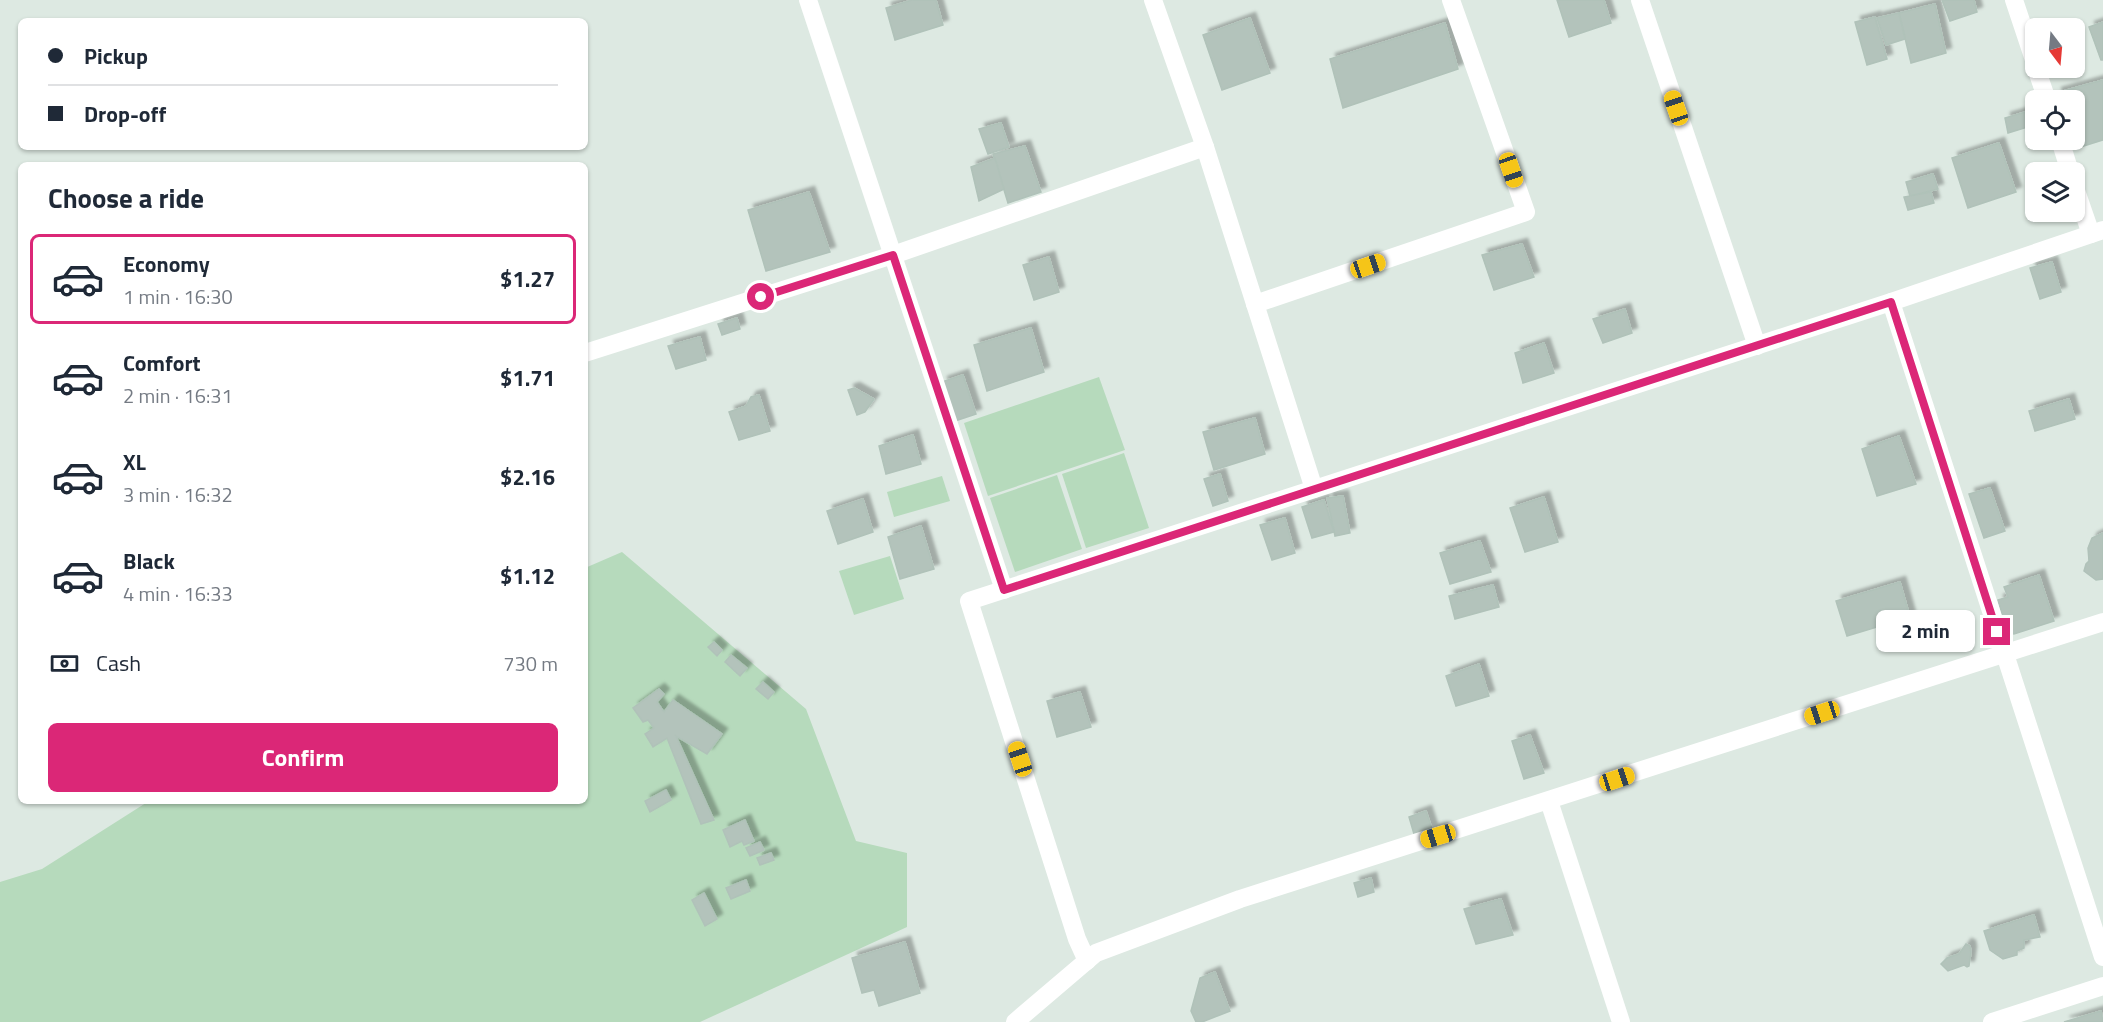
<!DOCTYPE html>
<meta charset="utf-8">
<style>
:root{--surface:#fff;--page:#f2f2f3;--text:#1f2937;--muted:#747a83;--line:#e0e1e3;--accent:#db2777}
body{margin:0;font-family:"Titillium Web",sans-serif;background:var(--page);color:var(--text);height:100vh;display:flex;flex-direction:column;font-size:22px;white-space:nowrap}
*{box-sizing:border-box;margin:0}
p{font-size:20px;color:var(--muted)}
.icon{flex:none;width:33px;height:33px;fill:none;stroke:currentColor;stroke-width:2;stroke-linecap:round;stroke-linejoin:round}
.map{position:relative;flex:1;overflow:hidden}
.details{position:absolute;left:18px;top:162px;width:570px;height:642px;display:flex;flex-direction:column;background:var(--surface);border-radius:9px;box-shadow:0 2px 4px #0004}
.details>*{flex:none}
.guide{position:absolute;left:18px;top:18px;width:570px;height:132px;border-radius:9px;box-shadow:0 2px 4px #0004;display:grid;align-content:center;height:132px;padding:0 30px;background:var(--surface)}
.needle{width:39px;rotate:164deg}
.buttons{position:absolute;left:2025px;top:18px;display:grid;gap:12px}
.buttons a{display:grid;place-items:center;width:60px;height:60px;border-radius:9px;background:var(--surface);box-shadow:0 2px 4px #0004;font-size:30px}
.end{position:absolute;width:27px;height:27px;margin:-14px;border:8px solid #db2777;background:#fff;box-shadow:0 0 0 3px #fff}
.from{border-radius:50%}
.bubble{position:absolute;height:42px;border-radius:9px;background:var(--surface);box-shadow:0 2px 4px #0004;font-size:20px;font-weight:700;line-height:42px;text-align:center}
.car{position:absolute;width:18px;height:36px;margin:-18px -9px;border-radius:8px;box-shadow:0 0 4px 2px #0007;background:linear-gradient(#f5c518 24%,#345 0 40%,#f5c518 0 76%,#345 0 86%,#f5c518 0)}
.guide b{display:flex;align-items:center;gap:21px;height:57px;font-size:22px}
.guide b+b{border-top:2px solid var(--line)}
.guide i{width:15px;height:15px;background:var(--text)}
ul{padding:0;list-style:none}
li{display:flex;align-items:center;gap:18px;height:90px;margin:0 12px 9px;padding:0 18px;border:3px solid transparent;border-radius:9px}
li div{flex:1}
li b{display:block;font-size:22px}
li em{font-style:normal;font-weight:700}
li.selected{border-color:var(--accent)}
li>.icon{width:54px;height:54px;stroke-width:1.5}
h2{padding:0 30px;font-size:27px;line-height:72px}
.pay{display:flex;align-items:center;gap:15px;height:66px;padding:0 30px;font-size:22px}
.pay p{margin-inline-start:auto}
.action{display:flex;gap:12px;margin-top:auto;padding:12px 30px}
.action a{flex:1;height:69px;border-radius:9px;background:var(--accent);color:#fff;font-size:24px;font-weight:700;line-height:69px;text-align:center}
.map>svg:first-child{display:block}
.green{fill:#b6dabc}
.building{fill:#b3c3bb;stroke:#b0c2b9;stroke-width:1.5;filter:url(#shadow)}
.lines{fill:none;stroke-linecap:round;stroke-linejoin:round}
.street{stroke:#fff;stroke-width:18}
.route{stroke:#db2777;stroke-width:8}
</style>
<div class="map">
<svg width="2103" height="1022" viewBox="0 0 2103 1022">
<defs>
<filter id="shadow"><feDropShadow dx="5.5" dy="-5.5" stdDeviation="1.5" flood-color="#0004"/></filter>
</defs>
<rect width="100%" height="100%" fill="#dde9e2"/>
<g class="green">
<path d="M1099 377 1125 450 988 496 964 423Z"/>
<path d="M1124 453 1149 528 1086 548 1062 474Z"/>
<path d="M1057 475 1082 549 1015 572 990 498Z"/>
<path d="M942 476 950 501 894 517 887 492Z"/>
<path d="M622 552 806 709 856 841 907 853V927L700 1022H0V882L42 869 149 801H585V568Z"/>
<path d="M890 556 904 599 854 615 839 571Z"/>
</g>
<g class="building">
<path d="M912 0H936L943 25 895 40 886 8Z"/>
<path d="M1557 0H1604L1611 23 1569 37Z"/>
<path d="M1942 0H1974L1977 12 1950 21Z"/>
<path d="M1935 4 1946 53 1911 63 1899 13Z"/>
<path d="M1899 13 1905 39 1886 45 1877 18Z"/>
<path d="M1875 17 1887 59 1867 65 1855 22Z"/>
<path d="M1250 18 1270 73 1222 90 1203 35Z"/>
<path d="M2103 22V60H2101L2089 27Z"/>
<path d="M1445 23 1458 69 1343 108 1330 59Z"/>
<path d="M2103 80V140L2074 149 2071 140H2074V100H2059L2056 93Z"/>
<path d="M2029 111 2034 125 2008 133 2005 118Z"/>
<path d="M1001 123 1009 147 988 154 979 129Z"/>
<path d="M1999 143 2016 192 1968 208 1952 158Z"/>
<path d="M1025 146 1041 192 1008 203 993 154Z"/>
<path d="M995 158 1004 189 979 201 971 167Z"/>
<path d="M1933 174 1938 189 1910 196 1906 182Z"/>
<path d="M809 192 830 252 766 271 748 210Z"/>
<path d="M1931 192 1934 203 1908 210 1904 197Z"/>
<path d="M1522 244 1534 277 1494 290 1482 255Z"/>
<path d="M1049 257 1059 292 1034 300 1023 265Z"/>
<path d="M2052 262 2061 292 2040 299 2030 268Z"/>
<path d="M1625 309 1632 333 1603 343 1593 319Z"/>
<path d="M737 318 740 329 722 335 718 324Z"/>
<path d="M1031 328 1044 372 987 391 974 345Z"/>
<path d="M700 337 706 360 676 369 668 346Z"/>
<path d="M1544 343 1554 373 1523 383 1515 353Z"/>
<path d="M963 375 976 414 955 421 942 382Z"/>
<path d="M854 388 874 399 865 412 857 415 848 390Z"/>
<path d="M759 395 770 431 739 440 729 412 746 406 751 397Z"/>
<path d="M2069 399 2075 419 2035 431 2029 411Z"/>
<path d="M1255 418 1265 454 1214 470 1203 432Z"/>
<path d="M913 435 921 464 886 474 879 446Z"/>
<path d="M1899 436 1916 484 1877 496 1862 449Z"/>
<path d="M1220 474 1228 501 1213 506 1204 479Z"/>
<path d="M1990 488 2005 531 1984 538 1969 494Z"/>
<path d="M1343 496 1350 533 1335 536 1327 498Z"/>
<path d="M1544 497 1558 542 1525 552 1510 508Z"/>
<path d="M863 499 873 532 838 544 827 511Z"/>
<path d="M1324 500 1334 532 1312 538 1302 507Z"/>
<path d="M1285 518 1295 553 1272 560 1260 525Z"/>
<path d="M921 526 934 569 900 579 888 537Z"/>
<path d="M2103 533V579L2096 580 2084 571 2086 564 2089 561 2088 548 2092 538Z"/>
<path d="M1480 541 1491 572 1450 584 1440 553Z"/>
<path d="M2039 575 2054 621 2014 634 2007 632 1998 600 2008 597 2004 587Z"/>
<path d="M1900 582 1910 617 1847 636 1836 601Z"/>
<path d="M1493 585 1499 607 1455 619 1449 596Z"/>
<path d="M714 642 722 650 717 656 708 647Z"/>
<path d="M731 655 747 668 740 676 725 662Z"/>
<path d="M1479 664 1489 696 1456 706 1446 676Z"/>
<path d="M763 682 774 692 768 699 756 689Z"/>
<path d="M659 689 664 694 657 702 664 712 673 700 722 734 707 754 676 736 714 820 701 824 667 738 653 747 645 734 654 728 648 720 643 722 633 708Z"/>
<path d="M1080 692 1091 727 1057 737 1047 701Z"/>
<path d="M1530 735 1544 773 1524 779 1512 741Z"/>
<path d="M666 790 671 800 650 812 645 801Z"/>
<path d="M1426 811 1432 829 1414 834 1409 817Z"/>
<path d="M745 820 754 841 744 845 742 841 730 847 723 830Z"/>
<path d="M760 842 764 850 750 856 746 848Z"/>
<path d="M771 853 774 860 760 865 757 858Z"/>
<path d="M1371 878 1374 892 1358 897 1354 883Z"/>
<path d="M746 880 750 891 731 899 726 888Z"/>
<path d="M704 893 717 919 705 926 692 900Z"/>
<path d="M1501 899 1513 935 1476 944 1464 909Z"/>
<path d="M2034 915 2040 937 2024 940V948L2017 951V955L2003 959 1990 950 1984 931Z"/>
<path d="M905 942 920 993 879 1006 874 990 862 993 852 958Z"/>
<path d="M1966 944 1970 946 1971 952 1969 966 1967 967 1964 965 1948 971 1941 964 1947 958 1959 954Z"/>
<path d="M1215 972 1230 1011 1202 1022H1196L1191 1011 1200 978Z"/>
<path d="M2101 1011 2103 1022H2064Z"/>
</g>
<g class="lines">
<g class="street">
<path d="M808 0 1004 590"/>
<path d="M1153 0 1205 147 1314 489"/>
<path d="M1640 0 1757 346"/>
<path d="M2014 0 2036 66"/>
<path d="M2036 68 2047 100"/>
<path d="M2060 140 2070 172"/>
<path d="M2074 185 2091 234"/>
<path d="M1891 302 2103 957"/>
<path d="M1255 304 1526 212 1451 0"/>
<path d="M585 353 893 255 1205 147"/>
<path d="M1549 801 1621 1022"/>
<path d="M1087 961 1077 939 969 601 1891 302 2103 230"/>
<path d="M1015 1022 1096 953 1240 899 2103 622"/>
<path d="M1992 1022 2103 986"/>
</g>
</g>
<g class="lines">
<path class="route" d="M761 297 893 255 1004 590 1891 302 1997 632"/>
</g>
</svg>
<div class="buttons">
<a><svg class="needle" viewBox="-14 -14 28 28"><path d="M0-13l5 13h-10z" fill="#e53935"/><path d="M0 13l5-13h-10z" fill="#747a83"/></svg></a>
<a><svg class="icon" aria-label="locate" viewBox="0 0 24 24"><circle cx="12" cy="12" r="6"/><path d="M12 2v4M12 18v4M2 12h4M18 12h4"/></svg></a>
<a><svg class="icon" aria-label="layers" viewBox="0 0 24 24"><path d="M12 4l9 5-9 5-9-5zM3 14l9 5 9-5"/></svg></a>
</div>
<i class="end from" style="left:761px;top:297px"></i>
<i class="end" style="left:1997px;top:632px"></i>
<div class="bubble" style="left:1876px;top:610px;width:99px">2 min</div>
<i class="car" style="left:1676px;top:108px;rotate:341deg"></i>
<i class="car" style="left:1511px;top:170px;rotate:161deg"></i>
<i class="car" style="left:1368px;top:266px;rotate:71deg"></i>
<i class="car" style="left:1822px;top:713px;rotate:252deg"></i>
<i class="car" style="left:1020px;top:759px;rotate:342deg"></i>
<i class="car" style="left:1617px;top:779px;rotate:72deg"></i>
<i class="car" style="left:1438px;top:836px;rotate:253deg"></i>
<div class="guide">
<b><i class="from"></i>Pickup</b>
<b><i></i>Drop-off</b>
</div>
<section class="details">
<h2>Choose a ride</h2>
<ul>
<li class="selected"><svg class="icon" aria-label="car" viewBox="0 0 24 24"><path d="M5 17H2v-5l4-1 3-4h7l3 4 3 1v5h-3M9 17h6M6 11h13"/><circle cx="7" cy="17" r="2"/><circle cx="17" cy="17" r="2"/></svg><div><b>Economy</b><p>1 min · 16:30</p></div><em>$1.27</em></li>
<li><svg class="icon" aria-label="car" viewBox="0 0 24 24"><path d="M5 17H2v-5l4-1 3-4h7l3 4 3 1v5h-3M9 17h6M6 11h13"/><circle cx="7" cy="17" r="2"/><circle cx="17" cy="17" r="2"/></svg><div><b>Comfort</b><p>2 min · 16:31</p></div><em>$1.71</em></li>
<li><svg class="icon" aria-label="car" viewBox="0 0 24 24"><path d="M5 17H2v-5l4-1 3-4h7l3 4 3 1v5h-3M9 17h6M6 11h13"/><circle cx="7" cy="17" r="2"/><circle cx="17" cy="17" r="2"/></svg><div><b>XL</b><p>3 min · 16:32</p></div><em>$2.16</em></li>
<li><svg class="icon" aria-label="car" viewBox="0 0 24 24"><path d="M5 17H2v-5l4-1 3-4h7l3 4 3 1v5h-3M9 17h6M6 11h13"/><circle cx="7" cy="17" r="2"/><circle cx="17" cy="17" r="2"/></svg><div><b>Black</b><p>4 min · 16:33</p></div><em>$1.12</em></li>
</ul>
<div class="pay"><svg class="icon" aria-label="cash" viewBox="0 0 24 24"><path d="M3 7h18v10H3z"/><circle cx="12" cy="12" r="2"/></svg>Cash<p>730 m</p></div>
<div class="action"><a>Confirm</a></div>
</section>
</div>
